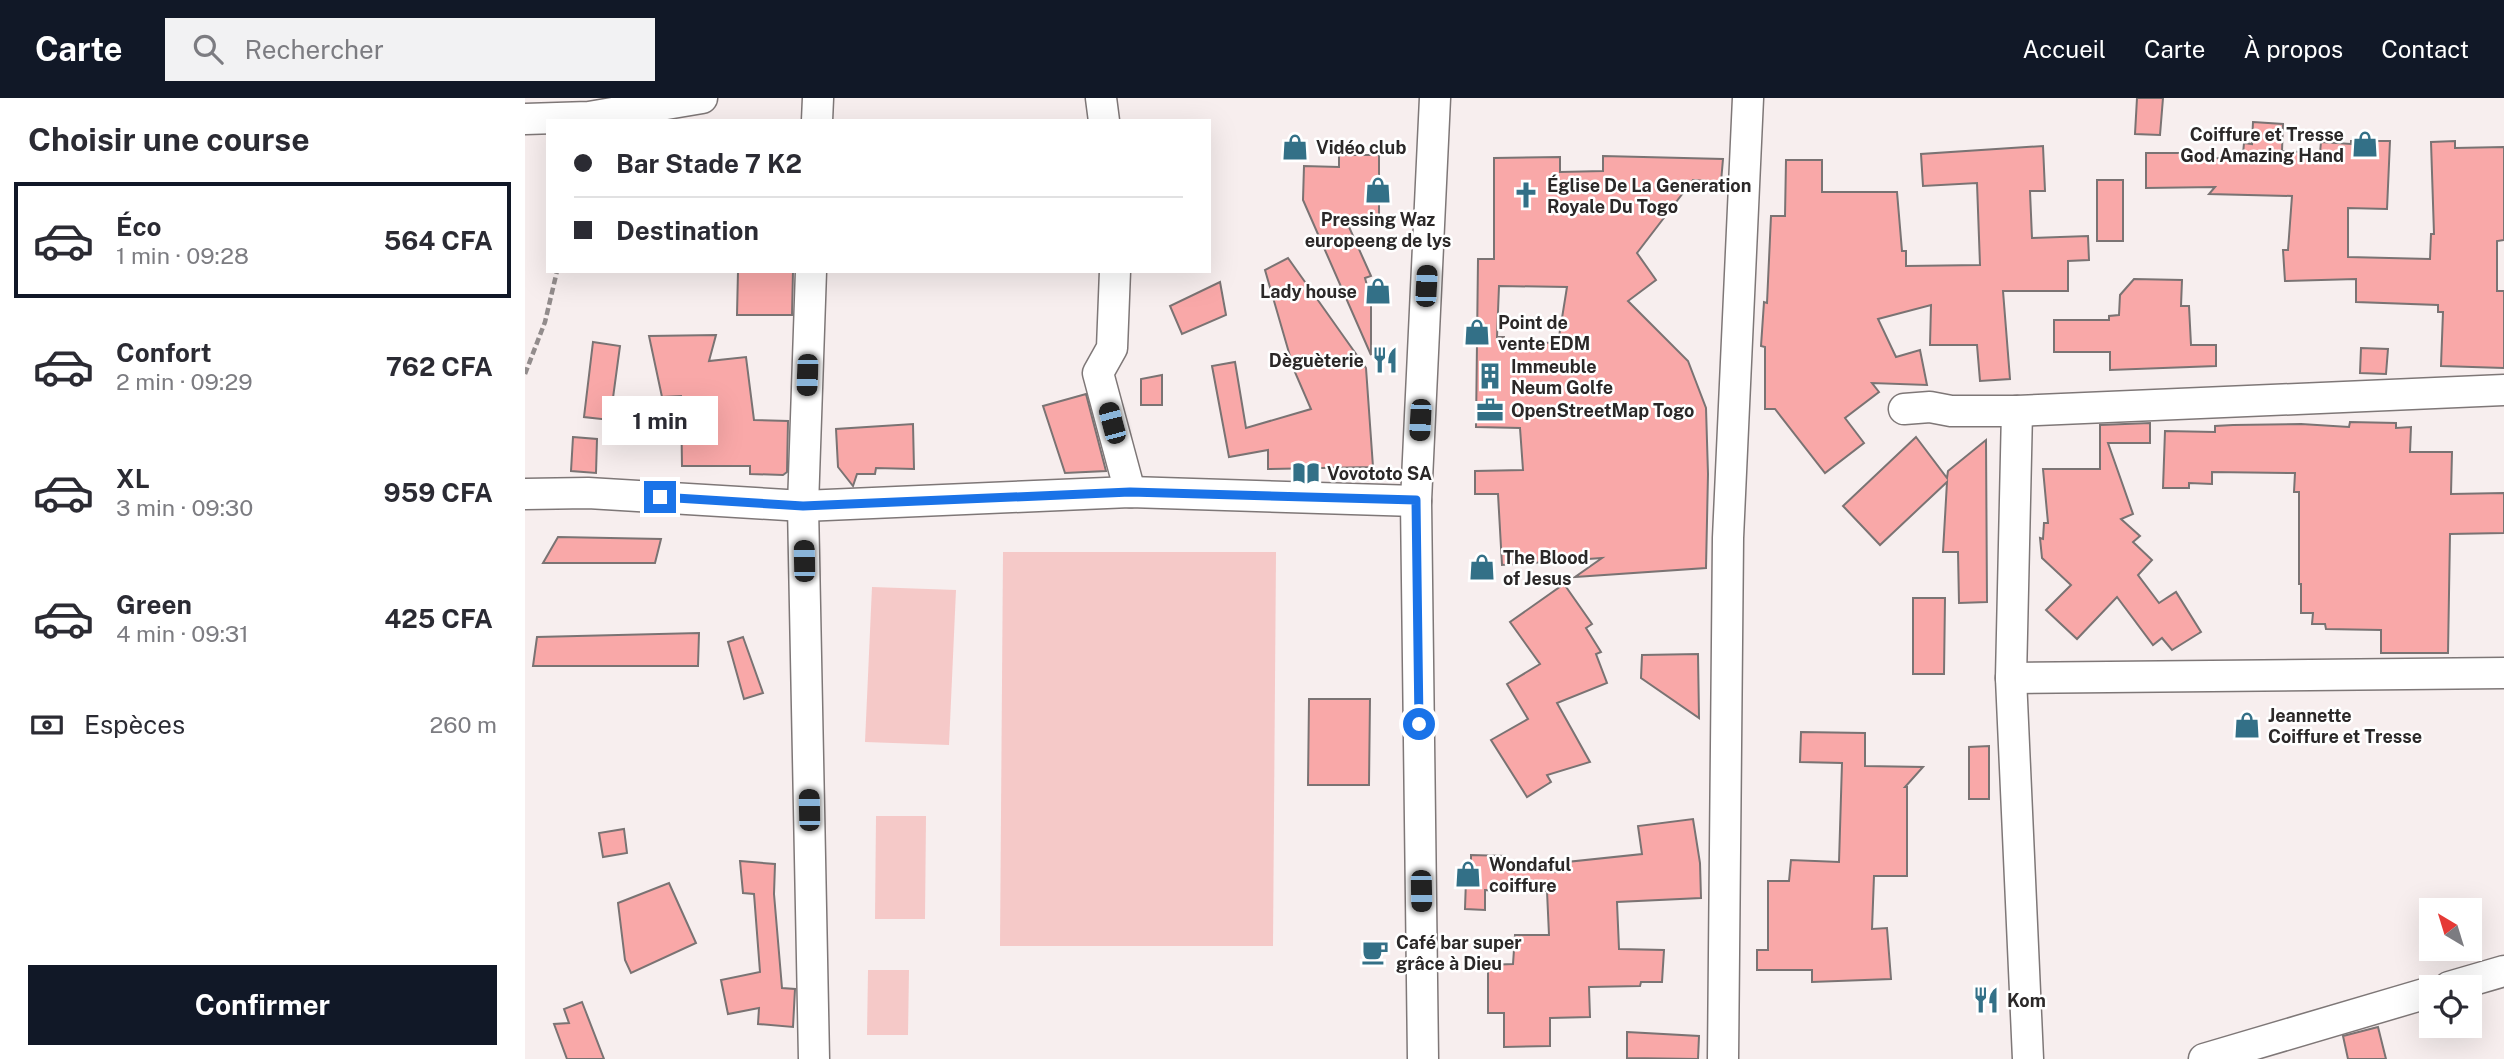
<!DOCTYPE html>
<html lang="fr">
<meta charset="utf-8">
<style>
:root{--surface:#fff;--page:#f2f2f3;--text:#2b2b33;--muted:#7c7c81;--line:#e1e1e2;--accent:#111827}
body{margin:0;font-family:"Public Sans",sans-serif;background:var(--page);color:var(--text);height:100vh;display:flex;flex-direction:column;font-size:26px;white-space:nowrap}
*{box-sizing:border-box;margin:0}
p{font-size:23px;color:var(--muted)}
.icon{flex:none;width:38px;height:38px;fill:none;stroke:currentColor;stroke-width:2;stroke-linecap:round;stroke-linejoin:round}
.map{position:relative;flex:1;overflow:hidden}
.panel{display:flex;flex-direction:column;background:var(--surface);width:525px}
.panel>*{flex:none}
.banner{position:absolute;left:21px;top:21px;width:665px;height:154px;border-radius:0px;box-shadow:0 7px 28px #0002;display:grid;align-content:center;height:154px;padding:0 28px;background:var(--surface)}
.needle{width:46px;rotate:322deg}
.controls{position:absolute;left:1894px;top:800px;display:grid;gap:14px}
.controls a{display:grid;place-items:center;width:63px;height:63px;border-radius:0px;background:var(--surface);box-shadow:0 7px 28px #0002;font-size:35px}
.end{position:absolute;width:32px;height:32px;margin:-16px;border:9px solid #1a73e8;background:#fff;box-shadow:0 0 0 4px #fff}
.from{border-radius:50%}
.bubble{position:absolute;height:49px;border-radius:0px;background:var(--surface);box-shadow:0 7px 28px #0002;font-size:23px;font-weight:700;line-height:49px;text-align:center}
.car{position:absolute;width:21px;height:42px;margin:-21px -10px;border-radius:9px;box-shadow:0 0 5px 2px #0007;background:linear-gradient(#222 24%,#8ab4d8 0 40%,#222 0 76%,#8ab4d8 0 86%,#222 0)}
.banner b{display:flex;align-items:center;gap:24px;height:66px;font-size:26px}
.banner b+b{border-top:2px solid var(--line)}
.banner i{width:18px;height:18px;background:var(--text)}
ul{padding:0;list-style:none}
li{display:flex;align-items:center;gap:21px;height:116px;margin:0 14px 10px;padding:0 14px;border:4px solid transparent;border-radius:0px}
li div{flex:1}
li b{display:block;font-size:26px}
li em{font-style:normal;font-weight:700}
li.on{border-color:var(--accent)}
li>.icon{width:63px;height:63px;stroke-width:1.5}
h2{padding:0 28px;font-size:32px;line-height:84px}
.pay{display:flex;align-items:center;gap:18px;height:77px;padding:0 28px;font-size:26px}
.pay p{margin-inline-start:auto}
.primary-button{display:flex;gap:14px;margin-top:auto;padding:14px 28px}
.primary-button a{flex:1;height:80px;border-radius:0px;background:var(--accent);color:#fff;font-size:28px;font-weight:700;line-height:80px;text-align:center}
header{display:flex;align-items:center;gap:42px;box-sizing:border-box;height:98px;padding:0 35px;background:var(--accent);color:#fff}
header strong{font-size:33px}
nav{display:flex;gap:38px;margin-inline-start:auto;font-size:24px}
.search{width:490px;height:63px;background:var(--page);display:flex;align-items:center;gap:18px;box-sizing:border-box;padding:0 24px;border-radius:0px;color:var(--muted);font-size:26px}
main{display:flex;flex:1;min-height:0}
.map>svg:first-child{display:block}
.green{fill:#f5c9c8}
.building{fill:#f9a8a8;stroke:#7a7373;stroke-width:2;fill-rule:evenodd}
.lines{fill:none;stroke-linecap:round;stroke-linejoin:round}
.street-casing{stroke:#7e7777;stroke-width:33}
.path{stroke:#928c8c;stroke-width:4.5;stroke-dasharray:7 3.5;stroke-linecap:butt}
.street{stroke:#fff;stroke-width:30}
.route{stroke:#1a73e8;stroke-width:9}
.labels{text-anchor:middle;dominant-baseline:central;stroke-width:5;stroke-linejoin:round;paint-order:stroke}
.poi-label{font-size:18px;font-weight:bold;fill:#2b2828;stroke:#fff;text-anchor:start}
</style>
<header>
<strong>Carte</strong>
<div class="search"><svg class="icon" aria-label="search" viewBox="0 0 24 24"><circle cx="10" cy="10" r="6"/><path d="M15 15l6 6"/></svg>Rechercher</div>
<nav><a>Accueil</a><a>Carte</a><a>À propos</a><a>Contact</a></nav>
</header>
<main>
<section class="panel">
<h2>Choisir une course</h2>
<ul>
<li class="on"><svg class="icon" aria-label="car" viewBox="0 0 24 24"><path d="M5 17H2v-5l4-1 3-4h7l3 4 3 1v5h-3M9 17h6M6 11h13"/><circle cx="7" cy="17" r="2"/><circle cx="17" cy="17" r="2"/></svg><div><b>Éco</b><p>1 min · 09:28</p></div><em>564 CFA</em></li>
<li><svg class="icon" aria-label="car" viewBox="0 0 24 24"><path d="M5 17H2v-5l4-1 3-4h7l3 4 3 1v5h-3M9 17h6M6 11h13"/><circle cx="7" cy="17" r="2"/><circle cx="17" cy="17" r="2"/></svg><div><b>Confort</b><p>2 min · 09:29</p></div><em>762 CFA</em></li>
<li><svg class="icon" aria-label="car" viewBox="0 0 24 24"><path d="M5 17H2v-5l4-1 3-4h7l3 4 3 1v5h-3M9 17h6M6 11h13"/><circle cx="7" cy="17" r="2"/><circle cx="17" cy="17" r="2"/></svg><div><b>XL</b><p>3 min · 09:30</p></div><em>959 CFA</em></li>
<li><svg class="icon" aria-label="car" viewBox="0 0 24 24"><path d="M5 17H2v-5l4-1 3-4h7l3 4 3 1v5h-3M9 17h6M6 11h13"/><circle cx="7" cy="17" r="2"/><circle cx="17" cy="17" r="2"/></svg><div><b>Green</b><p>4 min · 09:31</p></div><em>425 CFA</em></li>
</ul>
<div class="pay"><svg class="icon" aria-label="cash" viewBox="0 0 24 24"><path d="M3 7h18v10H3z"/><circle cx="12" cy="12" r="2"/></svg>Espèces<p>260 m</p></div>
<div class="primary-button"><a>Confirmer</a></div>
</section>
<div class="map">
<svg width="1979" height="961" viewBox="0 0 1979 961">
<rect width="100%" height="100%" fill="#f7eeee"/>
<g class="green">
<path d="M478 454H751L748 848H475Z"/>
<path d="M347 489 431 492 424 647 340 644Z"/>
<path d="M351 718H401L400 821H350Z"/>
<path d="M343 872H384L383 937H342Z"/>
</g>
<g class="building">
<path d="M1612 0H1638L1635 37 1610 36Z"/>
<path d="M1728 24 1758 26 1757 53 1795 55 1796 44 1826 46V43H1865L1862 111 1823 110V159L1905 161 1906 136H1909L1906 44 1930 43V50L1979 49V142L1972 143V193H1979V270L1916 268 1918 214H1913V207L1831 204V181L1760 183 1758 152H1763L1767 98 1684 96 1690 89 1621 90V55H1658V61L1696 60V56H1718L1719 45 1727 46Z"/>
<path d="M1518 48 1520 93H1505L1507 140 1563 138 1564 162 1543 163V193H1478L1485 281 1455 283 1452 247H1405L1406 207 1353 221 1371 259 1395 252 1402 287 1347 285 1354 294 1320 320 1339 345 1300 375 1250 311H1240V249L1236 248 1239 204 1242 205 1246 118H1260L1261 62H1297V94H1372L1377 153H1381V168L1455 167 1452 85 1398 88 1396 56Z"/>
<path d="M814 57H854V120H820L846 178 840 180 846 203V257L778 102 779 68 814 69Z"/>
<path d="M1078 58 1198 61 1196 84 1168 82 1112 155 1131 182 1103 203 1163 263 1181 310 1183 376 1181 470 1050 479 1077 460 977 467 973 396H950V373L998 372 995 330 951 329 953 161H969V60L1035 59V74L1078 73ZM974 188 1042 189 1033 245 979 244V239H972Z"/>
<rect x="1572" y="82" width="26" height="61"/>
<path d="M763 160 841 270 848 369 743 371V352L704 359 687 268 710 264 721 330 786 311 769 272 740 172Z"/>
<path d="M213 173H268L267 217H212Z"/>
<path d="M1609 181 1657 182 1656 208H1664L1666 247H1691V268L1585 272V254H1529V222H1584V218L1594 217 1595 197Z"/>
<path d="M695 184 701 217 657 236 645 208Z"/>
<path d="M191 237 184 263 221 259 229 322 263 323 262 374 258 377 225 376V368H157L156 298 137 299 124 238Z"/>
<path d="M68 244 95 248 85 322 59 319Z"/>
<path d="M1836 250 1863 251 1861 276 1835 275Z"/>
<path d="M637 277V307H616V281Z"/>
<path d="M561 296 581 373 540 375 518 308Z"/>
<path d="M1825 324 1871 325V330L1886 329 1885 354H1927L1926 396 1979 395V435L1925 436 1923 555H1856V532L1801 531 1800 526H1787L1788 515H1776V486H1774V394H1769L1770 375 1687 374V386L1664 385V390H1638L1640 333 1690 334V328L1708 327 1776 326 1824 329Z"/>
<path d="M1625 325V345H1583L1608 416 1596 421 1615 438 1608 444 1627 462 1613 477 1634 505 1651 494 1676 534 1647 552 1637 540 1628 547 1592 499 1552 541 1521 512 1546 487 1517 460 1515 440 1518 441 1519 425H1523L1518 371H1575V327Z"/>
<path d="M388 326 389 371 351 370 350 376H332L328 388 313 369 311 331Z"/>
<path d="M48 339 72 341 71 375 46 373Z"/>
<path d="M1391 339 1422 380 1423 373 1461 342 1462 504 1434 505 1433 454H1418L1422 384 1355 447 1318 408Z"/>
<path d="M33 439 136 441 130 465H18Z"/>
<path d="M1039 486 1067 526 1061 530 1076 554 1071 556 1082 585 1032 605 1065 664 1022 677 1026 684 1002 699 966 642 1003 621 982 586 1015 566 985 524Z"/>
<path d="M1388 500H1420L1419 576H1388Z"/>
<path d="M174 535 173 568H8L12 539Z"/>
<path d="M218 539 238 595 219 601 203 544Z"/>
<path d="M1173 556 1174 620 1116 580 1117 557Z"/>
<path d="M784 601H845L844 687H783Z"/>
<path d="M1276 634 1340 635V668L1398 669 1380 689H1382V778H1349L1347 831 1362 830 1366 881 1287 884V872H1232V852H1243V783H1264L1266 762 1314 764 1317 665 1275 664Z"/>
<path d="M1464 648V701H1444V649Z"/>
<path d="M1168 721 1175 765 1176 800 1092 804 1094 851 1139 852 1137 884H1116L1115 888 1064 889 1065 919 1025 920V948L979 949V915H963V867L988 866 990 837H1024L1022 793 960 792V812L940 811 941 781H946V757L982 758V773L1043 774 1042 764 1117 756 1113 728Z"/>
<path d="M99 731 102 755 78 759 74 735Z"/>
<path d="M215 763 250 766 249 796 257 890 270 891 268 929 233 926 234 910 203 916 196 882 235 874 229 796 218 795Z"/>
<path d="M144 785 171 845 106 875 100 862 93 805Z"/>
<path d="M57 904 79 961H42L29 926 44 925 39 911Z"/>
<path d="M1853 929 1861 961H1823L1818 938Z"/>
<path d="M1102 934 1174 938 1173 961 1102 960Z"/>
</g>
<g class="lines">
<g class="street-casing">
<g id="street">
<path d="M576 0 579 23"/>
<path d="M0 21 64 19 177 0"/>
<path d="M292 23 293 0"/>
<path d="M286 173 278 408 289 961"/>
<path d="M590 173 587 250 573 275 605 394"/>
<path d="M1379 311 1405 309 1426 313H1492L1979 292"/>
<path d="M1492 313 1486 580 1503 961"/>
<path d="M0 396 63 395 278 408 605 394 891 403"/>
<path d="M1486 580 1979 575"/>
<path d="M1924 889 1979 873"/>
<path d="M898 961 891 403 910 0"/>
<path d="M1198 961 1203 440 1223 0"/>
<path d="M1679 961 1906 894"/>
</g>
</g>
<path class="path" d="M0 276 20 224 32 173"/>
<use href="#street" class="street"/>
</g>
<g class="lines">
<path class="route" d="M135 399 278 408 605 394 891 402 894 626"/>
</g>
<defs>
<g id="shop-bare" transform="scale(2.1)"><path d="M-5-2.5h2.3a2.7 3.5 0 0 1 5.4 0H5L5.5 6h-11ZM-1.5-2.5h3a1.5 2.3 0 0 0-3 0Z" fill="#337087" stroke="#fff" stroke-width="2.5" paint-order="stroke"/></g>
<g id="church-bare" transform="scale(2.1)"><path d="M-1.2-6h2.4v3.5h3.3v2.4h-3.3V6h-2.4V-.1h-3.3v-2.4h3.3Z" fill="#337087" stroke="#fff" stroke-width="2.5" paint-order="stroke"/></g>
<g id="restaurant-bare" transform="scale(2.1)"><path d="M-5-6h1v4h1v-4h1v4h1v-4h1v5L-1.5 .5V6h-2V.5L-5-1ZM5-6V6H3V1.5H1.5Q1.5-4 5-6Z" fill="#337087" stroke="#fff" stroke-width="2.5" paint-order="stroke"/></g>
<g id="building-bare" transform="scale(2.1)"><path d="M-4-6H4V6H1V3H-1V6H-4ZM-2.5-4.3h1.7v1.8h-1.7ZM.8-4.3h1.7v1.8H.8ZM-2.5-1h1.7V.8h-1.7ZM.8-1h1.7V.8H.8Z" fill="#337087" stroke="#fff" stroke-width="2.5" paint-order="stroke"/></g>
<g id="office-bare" transform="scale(2.1)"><path d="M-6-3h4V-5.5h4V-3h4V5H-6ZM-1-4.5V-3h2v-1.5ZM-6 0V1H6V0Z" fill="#337087" stroke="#fff" stroke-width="2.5" paint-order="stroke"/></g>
<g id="library-bare" transform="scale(2.1)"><path d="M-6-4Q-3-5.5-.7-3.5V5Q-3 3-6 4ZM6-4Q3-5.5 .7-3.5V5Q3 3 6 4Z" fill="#337087" stroke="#fff" stroke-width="2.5" paint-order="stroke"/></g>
<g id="cafe-bare" transform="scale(2.1)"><path d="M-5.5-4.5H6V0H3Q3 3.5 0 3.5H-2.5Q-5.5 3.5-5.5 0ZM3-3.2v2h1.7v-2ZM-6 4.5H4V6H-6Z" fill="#337087" stroke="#fff" stroke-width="2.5" paint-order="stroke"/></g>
</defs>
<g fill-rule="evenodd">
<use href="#shop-bare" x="1840" y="46"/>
<use href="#shop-bare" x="770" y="49"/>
<use href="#shop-bare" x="853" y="92"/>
<use href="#church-bare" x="1001" y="97"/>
<use href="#shop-bare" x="853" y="193"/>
<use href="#shop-bare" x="952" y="234"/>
<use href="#restaurant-bare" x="860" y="262"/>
<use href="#building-bare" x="965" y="278"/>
<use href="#office-bare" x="965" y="312"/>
<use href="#library-bare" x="781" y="375"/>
<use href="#shop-bare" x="957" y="469"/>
<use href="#shop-bare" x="1722" y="627"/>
<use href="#shop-bare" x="943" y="776"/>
<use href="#cafe-bare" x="850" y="854"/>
<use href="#restaurant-bare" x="1461" y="902"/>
</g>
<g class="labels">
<g class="poi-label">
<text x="1819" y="36" text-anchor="end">Coiffure et Tresse<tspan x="1819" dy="21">God Amazing Hand</tspan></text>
<text x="791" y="49">Vidéo club</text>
<text x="1022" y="87">Église De La Generation<tspan x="1022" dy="21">Royale Du Togo</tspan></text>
<text x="853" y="121" text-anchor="middle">Pressing Waz<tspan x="853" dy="21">europeeng de lys</tspan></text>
<text x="832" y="193" text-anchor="end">Lady house</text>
<text x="973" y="224">Point de<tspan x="973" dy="21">vente EDM</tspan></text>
<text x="839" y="262" text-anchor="end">Dèguèterie</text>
<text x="986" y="268">Immeuble<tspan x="986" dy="21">Neum Golfe</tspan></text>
<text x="986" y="312">OpenStreetMap Togo</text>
<text x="802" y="375">Vovototo SA</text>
<text x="978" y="459">The Blood<tspan x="978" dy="21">of Jesus</tspan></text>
<text x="1743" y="617">Jeannette<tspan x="1743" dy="21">Coiffure et Tresse</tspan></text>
<text x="964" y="766">Wondaful<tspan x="964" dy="21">coiffure</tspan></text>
<text x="871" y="844">Café bar super<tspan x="871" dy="21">grâce à Dieu</tspan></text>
<text x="1482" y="902">Kom</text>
</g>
</g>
</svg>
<div class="controls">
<a><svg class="needle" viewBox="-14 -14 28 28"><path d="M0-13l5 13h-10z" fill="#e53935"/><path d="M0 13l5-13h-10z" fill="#7c7c81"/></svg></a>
<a><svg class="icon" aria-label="locate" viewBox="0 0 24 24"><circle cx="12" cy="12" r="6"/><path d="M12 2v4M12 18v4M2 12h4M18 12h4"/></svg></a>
</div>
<i class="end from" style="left:894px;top:626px"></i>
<i class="end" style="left:135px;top:399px"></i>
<div class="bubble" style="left:77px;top:298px;width:116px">1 min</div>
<i class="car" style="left:901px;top:188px;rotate:3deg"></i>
<i class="car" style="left:282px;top:277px;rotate:182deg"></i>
<i class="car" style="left:895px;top:322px;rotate:183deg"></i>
<i class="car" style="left:587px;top:325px;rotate:345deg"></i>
<i class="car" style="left:279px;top:463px;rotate:359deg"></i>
<i class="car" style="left:284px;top:712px;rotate:359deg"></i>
<i class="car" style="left:896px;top:793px;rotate:179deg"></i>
<div class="banner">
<b><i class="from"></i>Bar Stade 7 K2</b>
<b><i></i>Destination</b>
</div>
</div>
</main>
